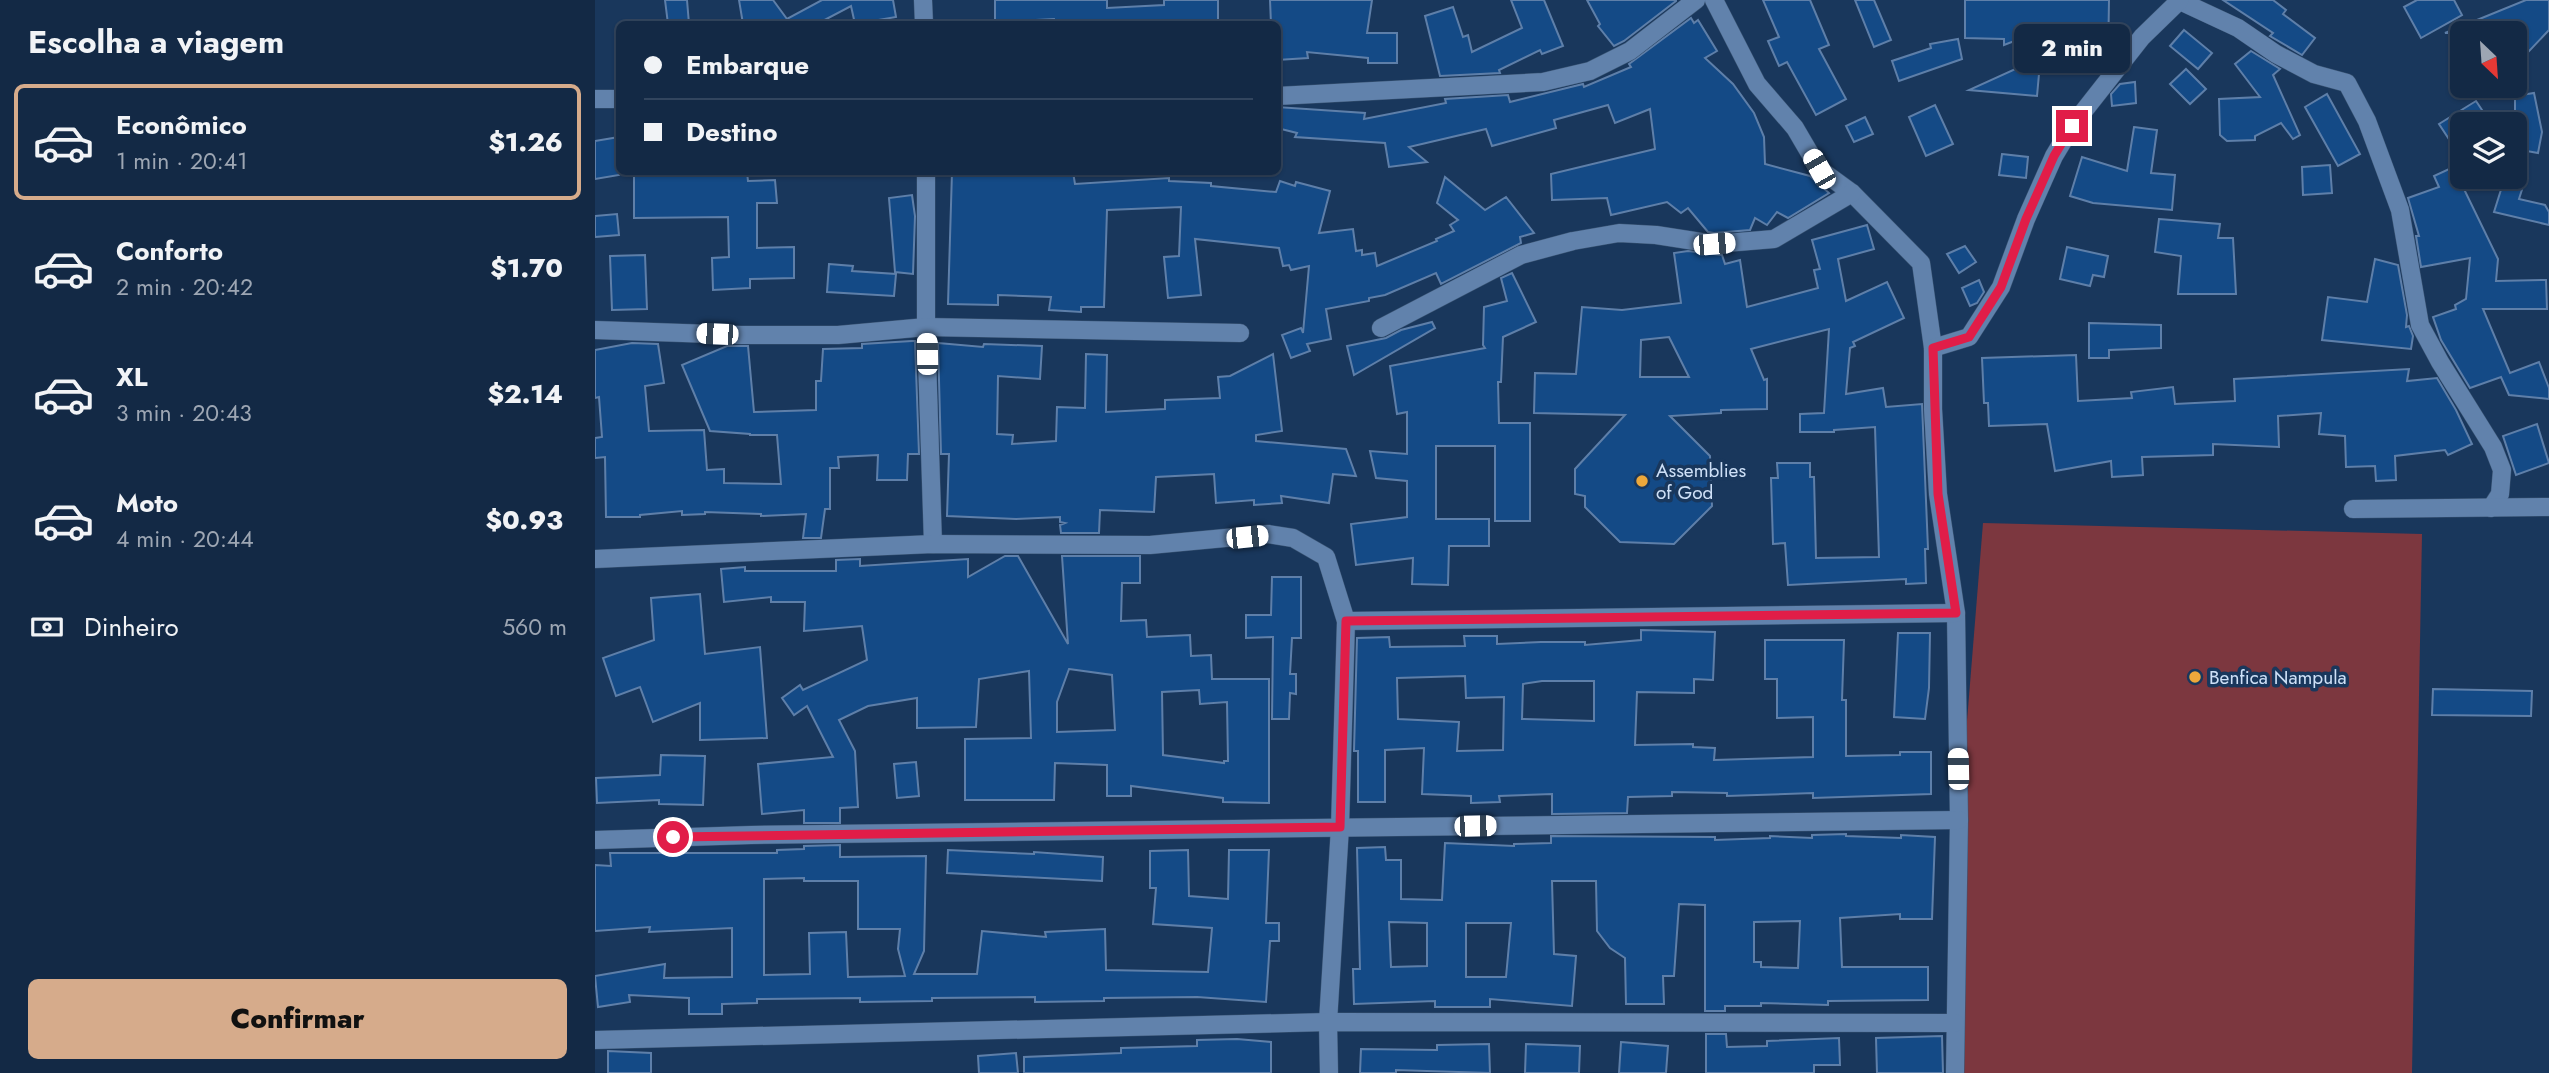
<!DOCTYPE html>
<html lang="pt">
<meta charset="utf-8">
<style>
:root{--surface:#132945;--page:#203550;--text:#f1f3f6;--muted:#9da6b3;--line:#32455e;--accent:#d6ab8b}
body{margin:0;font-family:Jost,sans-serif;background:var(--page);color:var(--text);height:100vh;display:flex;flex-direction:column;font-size:26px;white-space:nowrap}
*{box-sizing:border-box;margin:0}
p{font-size:23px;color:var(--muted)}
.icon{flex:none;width:38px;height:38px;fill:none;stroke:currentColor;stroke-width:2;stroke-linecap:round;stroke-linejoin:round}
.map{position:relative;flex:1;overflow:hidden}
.sheet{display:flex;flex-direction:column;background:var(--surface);width:595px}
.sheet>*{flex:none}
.hud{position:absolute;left:21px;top:21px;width:665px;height:154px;border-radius:10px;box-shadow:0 2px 5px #0004,0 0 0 2px var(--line);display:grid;align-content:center;height:154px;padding:0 28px;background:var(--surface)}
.needle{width:46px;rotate:155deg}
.tools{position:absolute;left:1855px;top:21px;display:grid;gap:14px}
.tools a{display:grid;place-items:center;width:77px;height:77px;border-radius:10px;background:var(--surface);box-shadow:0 2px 5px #0004,0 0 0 2px var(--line);font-size:35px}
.end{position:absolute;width:32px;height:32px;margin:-16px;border:9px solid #e11d48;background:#fff;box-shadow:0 0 0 4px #fff}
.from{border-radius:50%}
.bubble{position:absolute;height:49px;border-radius:10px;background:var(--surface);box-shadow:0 2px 5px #0004,0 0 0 2px var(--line);font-size:23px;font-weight:800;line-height:49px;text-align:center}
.car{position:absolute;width:21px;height:42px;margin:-21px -10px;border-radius:9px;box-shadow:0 0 5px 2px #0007;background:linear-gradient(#fff 24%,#345 0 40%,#fff 0 76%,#345 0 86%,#fff 0)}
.hud b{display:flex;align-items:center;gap:24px;height:66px;font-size:26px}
.hud b+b{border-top:2px solid var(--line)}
.hud i{width:18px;height:18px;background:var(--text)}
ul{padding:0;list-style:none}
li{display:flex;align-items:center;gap:21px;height:116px;margin:0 14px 10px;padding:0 14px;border:4px solid transparent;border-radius:10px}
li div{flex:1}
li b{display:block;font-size:26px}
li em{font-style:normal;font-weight:800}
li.active{border-color:var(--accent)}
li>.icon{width:63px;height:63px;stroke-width:1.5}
h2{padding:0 28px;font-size:32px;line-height:84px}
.pay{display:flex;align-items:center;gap:18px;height:77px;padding:0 28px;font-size:26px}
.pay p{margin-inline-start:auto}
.cta{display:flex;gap:14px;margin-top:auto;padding:14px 28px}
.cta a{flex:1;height:80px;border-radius:10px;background:var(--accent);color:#111;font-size:28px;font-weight:800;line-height:80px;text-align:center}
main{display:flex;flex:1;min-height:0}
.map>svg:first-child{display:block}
.green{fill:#7c373f}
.building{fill:#144a86;stroke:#5e7fa9;stroke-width:2;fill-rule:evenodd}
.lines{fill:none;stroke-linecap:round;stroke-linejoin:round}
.minor-casing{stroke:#3a5473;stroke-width:19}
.minor{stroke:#6182ac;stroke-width:18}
.route{stroke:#e11d48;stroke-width:9}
.poi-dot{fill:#eda83b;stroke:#19375c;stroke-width:2.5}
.labels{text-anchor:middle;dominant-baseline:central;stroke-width:7;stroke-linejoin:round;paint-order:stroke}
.poi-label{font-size:19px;fill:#cee0f7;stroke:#19375c;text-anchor:start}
</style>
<main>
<section class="sheet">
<h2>Escolha a viagem</h2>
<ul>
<li class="active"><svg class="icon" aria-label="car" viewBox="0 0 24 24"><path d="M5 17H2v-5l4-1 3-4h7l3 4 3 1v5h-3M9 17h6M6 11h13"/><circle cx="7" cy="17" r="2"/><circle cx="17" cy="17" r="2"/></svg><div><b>Econômico</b><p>1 min · 20:41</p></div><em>$1.26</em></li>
<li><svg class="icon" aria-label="car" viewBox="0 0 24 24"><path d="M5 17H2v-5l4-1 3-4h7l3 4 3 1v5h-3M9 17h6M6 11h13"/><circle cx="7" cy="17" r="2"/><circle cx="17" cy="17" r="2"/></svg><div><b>Conforto</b><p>2 min · 20:42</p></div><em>$1.70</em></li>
<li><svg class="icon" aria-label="car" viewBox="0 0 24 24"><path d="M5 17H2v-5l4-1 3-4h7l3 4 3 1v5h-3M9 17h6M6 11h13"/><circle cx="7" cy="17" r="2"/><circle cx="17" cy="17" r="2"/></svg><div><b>XL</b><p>3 min · 20:43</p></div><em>$2.14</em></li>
<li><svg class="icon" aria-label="car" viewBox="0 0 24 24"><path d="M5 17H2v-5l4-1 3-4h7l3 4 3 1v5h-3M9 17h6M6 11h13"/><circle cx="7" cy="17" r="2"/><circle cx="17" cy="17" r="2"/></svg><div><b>Moto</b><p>4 min · 20:44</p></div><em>$0.93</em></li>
</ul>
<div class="pay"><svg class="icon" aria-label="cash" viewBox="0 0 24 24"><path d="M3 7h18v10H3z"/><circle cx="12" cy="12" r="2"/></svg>Dinheiro<p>560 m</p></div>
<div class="cta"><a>Confirmar</a></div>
</section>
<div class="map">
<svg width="1954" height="1073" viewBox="0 0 1954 1073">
<rect width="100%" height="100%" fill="#19375c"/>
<path class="green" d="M1388 523 1827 534 1817 1073H1360L1364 820Z"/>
<g class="building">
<path d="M70 0H92L94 24H73Z"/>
<path d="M144 0H178L192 19 227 0H298L301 17 260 24 256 6 222 24H148Z"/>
<path d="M400 0H512V8L569 5V0H623V24H460L459 19 400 22Z"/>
<path d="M675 0H777L772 33H802V63H773V58L712 52 713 58 682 60V24H676Z"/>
<path d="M916 0H949L968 46 947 54 945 50 904 70 905 73 845 76 830 16 858 7 868 37 873 35 877 52 927 28Z"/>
<path d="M992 0H1081V1L1029 41 1019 46 1003 26 1005 24Z"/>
<path d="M1168 0H1215L1234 45 1224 49 1251 99 1221 115 1192 62 1184 66 1173 41 1184 37Z"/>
<path d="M1260 0H1279L1296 40 1279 47Z"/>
<path d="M1370 0H1514L1513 62 1445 63 1442 96 1374 90 1436 62 1427 38 1409 45V39L1370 38Z"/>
<path d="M1628 0H1678L1691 10 1688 14 1720 38 1707 55 1675 36 1678 33Z"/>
<path d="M1822 0H1859L1867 15 1826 38 1809 7Z"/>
<path d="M1931 0H1954V30L1920 66V33H1850Z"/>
<path d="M1096 18 1099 23 1103 20 1122 51 1110 58 1138 84 1159 113 1169 137 1170 164 1215 176 1234 193 1193 218 1182 212 1172 225 1160 218 1155 230 1119 233 1113 232 1093 208 1086 213 1072 202 1016 215 1012 198 957 200 956 174 1060 149 1055 109 1020 123 1013 105 959 120 961 128 897 146 891 129 814 147 832 162 794 167 790 143 700 137 702 133 682 128V107L770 113 769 119 851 103 850 99 913 95 915 102 988 84 989 87 1036 67 1034 64Z"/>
<path d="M1589 30 1617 53 1603 69 1575 46Z"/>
<path d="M1363 39 1367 59 1304 81 1297 61 1336 48 1335 44Z"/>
<path d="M1656 51 1685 69 1678 75 1705 135 1698 139 1686 123 1660 136V140L1632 141 1625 135 1624 99 1665 97 1640 64Z"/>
<path d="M1591 69 1611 89 1595 104 1575 84Z"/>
<path d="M1540 82 1541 103 1517 106 1516 94 1525 84Z"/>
<path d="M1939 93 1947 132 1943 153 1926 150 1920 114V96Z"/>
<path d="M1732 94 1765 154 1743 166 1710 107Z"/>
<path d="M1881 101 1891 116 1879 124H1867V159L1844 124Z"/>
<path d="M1340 105 1358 144 1331 156 1314 117Z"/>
<path d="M1270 117 1278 134 1259 142 1251 126Z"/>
<path d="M1539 127 1562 130 1556 173 1580 175 1577 210 1498 203 1475 196 1487 157 1532 171Z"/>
<path d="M24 137V175L0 179V141Z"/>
<path d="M1407 154 1433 157 1431 178 1404 175Z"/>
<path d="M1867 163V185L1903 259 1901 281 1951 280 1952 309H1888L1915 373 1944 362 1954 388V399L1914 395 1906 377 1875 388 1846 340 1838 317 1861 309 1860 305 1871 299 1875 258 1826 267 1821 236H1824L1813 198 1844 187 1839 176Z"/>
<path d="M1735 165 1737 193 1708 195 1707 167Z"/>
<path d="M39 172H152L153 181 180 180 182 203H162V248L199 247V278L155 279V288L118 290 117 258 134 257 133 217 39 218Z"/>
<path d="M357 172H478L480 184 574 178V181L616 183V186L681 192 685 181 700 186 701 182 735 191 724 233 758 229 761 251 767 250V255L780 253 782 266 842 241 841 239 859 231 855 225 863 220 842 203 850 177 890 210 911 197 939 233 925 237 926 243 846 284 841 273 790 295 774 298V301L731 309 736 339 712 344 715 351 696 358 687 335 706 328 708 333 714 266 696 270 694 265 688 266 684 248 600 239 606 295 573 298 569 257 584 256 586 207 512 210 509 307H486V312L454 310 456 297 403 295V305L353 304Z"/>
<path d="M1910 177H1931L1924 199 1950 205 1954 212V225L1899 212Z"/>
<path d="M317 195 320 216 318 274 300 272 294 198Z"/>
<path d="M22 214 24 235 0 237V216Z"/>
<path d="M1564 219 1625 224 1623 238H1638L1641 294H1583L1586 256 1560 252Z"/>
<path d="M1272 225 1279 249 1243 259 1251 301 1292 282 1309 318 1258 342 1260 346 1255 348 1251 394 1288 388 1291 407 1327 404 1333 549H1330L1331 583 1311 584V579L1193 585 1190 543 1178 544 1176 478H1183L1182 463H1215V477H1219L1221 558 1284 557 1280 427 1239 430V432H1205V414L1229 413 1234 329 1156 349 1169 380 1172 379V409L1126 410V413L1075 416 1115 456 1117 506 1079 544 1025 542 990 507V496L980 494V469L1030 415 939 413 940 373 981 374 987 307 1027 310 1086 303 1079 253 1093 251 1127 255 1130 264 1145 260 1152 307 1223 288 1219 270 1225 269 1217 240ZM1074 337 1094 377H1045L1046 340Z"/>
<path d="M1370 246 1381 262 1364 273 1352 254Z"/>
<path d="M1472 247 1513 256 1509 277 1498 275 1495 286 1465 279Z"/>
<path d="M50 255 52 309 17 310 15 256Z"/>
<path d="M1780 259 1803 265 1812 315 1811 327 1814 326 1818 336 1816 349 1727 340 1733 297 1772 302Z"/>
<path d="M234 264 258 266 257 271 301 274 299 296 232 292Z"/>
<path d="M917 273 941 322 908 337 906 382H903L904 423H935V521H900V446H841V519H894V546H854L853 585 817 584 818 558 761 565 756 524 812 517V481L781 478 775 451 812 454V412L802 414 795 366 890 348 888 345 889 307 912 301 906 278Z"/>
<path d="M1384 280 1389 292 1382 303 1375 306 1367 288Z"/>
<path d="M837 322 840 328 759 375 752 346 791 338 806 330Z"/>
<path d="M1494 323 1566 325V348L1514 350V358H1494Z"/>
<path d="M317 341H320L324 454H313L312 480H282L283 455 243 457 244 468H235V509H230L226 538H208L211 514 166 516V514L110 512V514L87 515V511L45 515V517H11L10 457 0 458V438L7 437 4 397 0 398V350L37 343 63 344 69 383 50 386 54 431 109 430 112 470 129 469V483L186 484 182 435H155V434L115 431 87 365 132 346H153L159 412 221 410V381H226L228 349 267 348V344Z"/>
<path d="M343 343 388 347 389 344 447 346 445 379 403 376 402 434 418 435 417 444 461 441 462 407 490 408 491 354 512 355 511 412 570 409V400L625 398 623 377 635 376 678 354 687 431 661 435V441L751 449 761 476 738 474 734 503 686 496 687 503 659 505V500L621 503 619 474 561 477 559 512 505 510 504 533H466L465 525 470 523 465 522V517L421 519 352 516 354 454H346Z"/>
<path d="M1481 355 1483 401 1537 398 1536 392 1578 387 1580 404 1640 401 1639 379 1814 369 1812 381 1842 378 1861 410 1877 444 1853 455 1850 450 1800 456 1801 480 1781 481 1780 466 1751 467 1750 436 1724 434 1726 413 1683 416 1684 447 1618 444V455L1547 457 1548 475 1517 477 1516 461 1460 471 1452 424 1394 426 1393 403H1389L1387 358Z"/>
<path d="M1942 424 1954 463 1921 475 1908 436Z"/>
<path d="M410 556H423L473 644 467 556H545V583H527L526 621 551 620 552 637 595 635 596 656 616 655 617 679H674V803L628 802V798L536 786V796H512V765L460 763 459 800H370V739L436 738 434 671 384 679 381 727 322 728V698L273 706 244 720 260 751 263 807 245 808V823H209V810L167 814 163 764 238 757 212 706 199 715 187 698 205 685 208 690 272 660 267 626 209 631 210 602H176V597L129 602 126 569 150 567V571H241V560L265 559V566L373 559V577ZM474 669 517 675 520 730 462 732V702ZM604 690 605 704 632 702 633 761H629V763L568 755 567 692Z"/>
<path d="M677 577H706V638H697L695 674H701V694L695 693 694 719H677L678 637 651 638V615H676Z"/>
<path d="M105 594 110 654 165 647 172 738 105 740V703L58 722 45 687 21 696 8 658 59 640 56 598Z"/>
<path d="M1046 630 1120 632 1118 680 1099 679V693L1042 692 1040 745 1098 744V747L1120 748 1119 760 1218 757V717L1182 718V679H1170V640H1249L1247 700H1251V756L1305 755V752H1336V794L1218 798V793L1132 796V793L1077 792V796L1033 797 1032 813 957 814V794L904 796 905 802 876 803V796L827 794 829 748 790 750V802H763V751H759L762 638 794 637 795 647 870 646 869 636H902V644L946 642H990V645L1046 640ZM870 676 871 698 909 697 908 750 862 751 864 722 803 719 802 678ZM947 681H999V721L927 719 928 684Z"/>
<path d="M1303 633H1335L1334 688 1330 719 1299 717Z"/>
<path d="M1838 689 1937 691 1936 716 1837 715Z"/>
<path d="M66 755 110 756 108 805 64 804V800L2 803 1 778 65 775Z"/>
<path d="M321 762 324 796 302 798 299 764Z"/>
<path d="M1251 834V836L1306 838V835L1340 837 1337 919H1305V914L1245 918 1247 967H1333V1000L1233 1001V1005L1166 1003V1006H1130V1011H1110V905L1084 904 1079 976H1068L1069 1004H1031L1030 958 1015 948 1002 931 1001 881H957L959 954 981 956 977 1006 895 999V1007H840V1001L759 1004 758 969H765L762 848 790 847 791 860H806V899L847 900 850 843 919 846V844L956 843V836L1120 837V840L1175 838V836L1217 838V835ZM1205 921 1203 968 1166 967V962H1159V922ZM794 922 832 923V966L796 967ZM871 923H916L911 977H871Z"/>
<path d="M245 845V857L331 856 329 951 319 974H382L387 931 451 937 450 932 510 929 511 970 613 972 617 928 558 924 561 888H555V851L593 850 594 896 633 899 634 850H674L671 923H684V941H675L671 1002 602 997 509 998V1001L440 1002V997L337 998V1001L265 1002V998L162 999V1003L127 1004V1014H94V998L34 995 35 1002 3 1007 0 976 70 964 69 978 137 977V928L54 932 55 927 0 931V865L16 866 15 853H182V850L209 849V846ZM209 878V881H263V929H305L303 949 310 976 253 977 251 932 214 933 215 974 169 975V879Z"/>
<path d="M353 850 439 854V852L508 857 507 881 352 873Z"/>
<path d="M1111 1034H1131L1132 1047 1172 1046V1041L1244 1038 1245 1065H1219V1073H1111Z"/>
<path d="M1347 1036 1348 1073H1282L1281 1038Z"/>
<path d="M642 1039 676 1042V1073H429V1057L526 1053V1048L602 1046V1040Z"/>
<path d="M1026 1042 1073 1046 1071 1073H1024Z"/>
<path d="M894 1044 895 1073 801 1070V1073H765L766 1049 842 1050V1045Z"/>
<path d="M931 1044 985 1046 984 1073H930Z"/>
<path d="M13 1051 56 1053V1073H13Z"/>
<path d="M421 1053 423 1073H384L383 1056Z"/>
</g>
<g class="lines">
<g class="minor-casing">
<g id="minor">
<path d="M328 0 329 24"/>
<path d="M1119 0 1162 84 1200 128 1224 169 1257 193 1326 263 1338 348V409L1343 494 1361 613 1364 820 1360 1073"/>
<path d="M1585 1 1643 28 1681 54 1719 74 1752 83 1772 121 1805 210 1825 325 1845 362 1898 447 1907 470 1905 494 1896 508"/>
<path d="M682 96 948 82 995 71 1035 51 1101 0"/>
<path d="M0 99H24"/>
<path d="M331 172V327L338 544"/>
<path d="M786 328 926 255 978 241 1024 233 1061 235 1119 244 1179 239 1257 193"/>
<path d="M0 330 146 335H243L331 327 645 333"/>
<path d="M1338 348 1374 337 1406 287 1431 219 1459 156 1477 126 1547 37 1585 0"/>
<path d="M1758 509 1954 507"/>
<path d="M0 559 338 544 555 545 673 534 698 538 731 557 751 621 745 827 733 1022 734 1073"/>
<path d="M751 621 1361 613"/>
<path d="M0 840 156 835 1364 820"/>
<path d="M0 1040 733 1022 1360 1023"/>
</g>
</g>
<use href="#minor" class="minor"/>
</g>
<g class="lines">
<path class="route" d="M78 837 745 827 751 621 1361 613 1343 494 1338 348 1374 337 1406 287 1431 219 1459 156 1477 126"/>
</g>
<g class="poi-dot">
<circle cx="1047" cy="481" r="7"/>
<circle cx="1600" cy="677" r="7"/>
</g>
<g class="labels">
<g class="poi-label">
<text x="1061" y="470">Assemblies<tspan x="1061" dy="22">of God</tspan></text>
<text x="1614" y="677">Benfica Nampula</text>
</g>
</g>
</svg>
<div class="tools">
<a><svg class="needle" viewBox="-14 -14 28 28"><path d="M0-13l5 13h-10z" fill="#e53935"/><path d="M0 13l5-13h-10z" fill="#9da6b3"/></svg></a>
<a><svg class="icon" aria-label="layers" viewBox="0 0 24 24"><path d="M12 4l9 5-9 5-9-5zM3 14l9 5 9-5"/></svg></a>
</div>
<i class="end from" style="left:78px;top:837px"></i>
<i class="end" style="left:1477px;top:126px"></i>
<div class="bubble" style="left:1419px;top:24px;width:116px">2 min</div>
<i class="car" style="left:1224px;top:169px;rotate:330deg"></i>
<i class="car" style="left:1119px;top:244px;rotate:85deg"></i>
<i class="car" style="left:122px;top:334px;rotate:272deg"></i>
<i class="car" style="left:332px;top:354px;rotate:359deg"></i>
<i class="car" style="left:652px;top:537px;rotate:84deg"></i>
<i class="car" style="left:1363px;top:769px;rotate:359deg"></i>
<i class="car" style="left:880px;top:826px;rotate:89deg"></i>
<div class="hud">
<b><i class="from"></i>Embarque</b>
<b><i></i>Destino</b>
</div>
</div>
</main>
